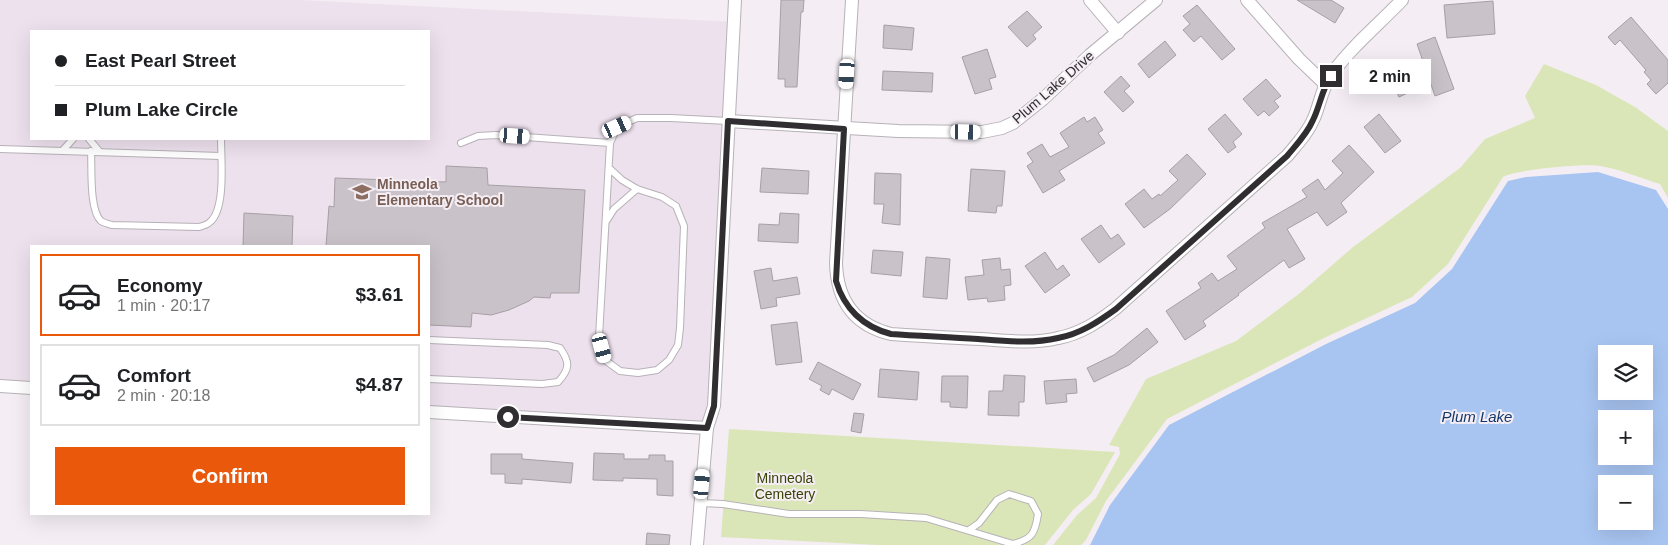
<!DOCTYPE html>
<meta charset="utf-8">
<style>
:root{--surface:#fff;--page:#f6f6f6;--text:#202124;--muted:#757577;--line:#e0e0e0;--accent:#ea580c}
body{margin:0;font-family:Arial,sans-serif;background:var(--page);color:var(--text);height:100vh;display:flex;flex-direction:column;font-size:19px;white-space:nowrap}
*{box-sizing:border-box;margin:0}
p{font-size:16px;color:var(--muted)}
.icon{flex:none;width:28px;height:28px;fill:none;stroke:currentColor;stroke-width:2;stroke-linecap:round;stroke-linejoin:round}
.map{position:relative;flex:1;overflow:hidden}
.side{position:absolute;left:30px;top:245px;width:400px;height:270px;display:flex;flex-direction:column;background:var(--surface);border-radius:0px;box-shadow:0 5px 20px #0002}
.side>*{flex:none}
.banner{position:absolute;left:30px;top:30px;width:400px;height:110px;border-radius:0px;box-shadow:0 5px 20px #0002;display:grid;align-content:center;height:110px;padding:0 25px;background:var(--surface)}
.fabs{position:absolute;left:1598px;top:345px;display:grid;gap:10px}
.fabs a{display:grid;place-items:center;width:55px;height:55px;border-radius:0px;background:var(--surface);box-shadow:0 5px 20px #0002;font-size:25px}
.end{position:absolute;width:22px;height:22px;margin:-11px;border:6px solid #302e30;background:#fff;box-shadow:0 0 0 2px #fff}
.from{border-radius:50%}
.bubble{position:absolute;height:35px;border-radius:0px;background:var(--surface);box-shadow:0 5px 20px #0002;font-size:16px;font-weight:700;line-height:35px;text-align:center}
.car{position:absolute;width:15px;height:30px;margin:-15px -8px;border-radius:6px;box-shadow:0 0 4px 1px #0007;background:linear-gradient(#fff 24%,#345 0 40%,#fff 0 76%,#345 0 86%,#fff 0)}
.banner b{display:flex;align-items:center;gap:18px;height:48px;font-size:19px}
.banner b+b{border-top:1px solid var(--line)}
.banner i{width:12px;height:12px;background:var(--text)}
ul{padding:9px 0 0;list-style:none}
li{display:flex;align-items:center;gap:15px;height:82px;margin:0 10px 8px;padding:0 15px;border:2px solid var(--line);border-radius:0px}
li div{flex:1}
li b{display:block;font-size:19px}
li em{font-style:normal;font-weight:700}
li.active{border-color:var(--accent)}
li>.icon{width:45px;height:45px;stroke-width:1.5}
.action{display:flex;gap:10px;margin-top:auto;padding:10px 25px}
.action a{flex:1;height:58px;border-radius:0px;background:var(--accent);color:#fff;font-size:20px;font-weight:700;line-height:58px;text-align:center}
.map>svg:first-child{display:block}
.built{fill:#ede1ed;fill-rule:evenodd}
.green{fill:#dbe6b8}
.water{fill:#a8c5f2;fill-rule:evenodd}
.building{fill:#c9c3c9;stroke:#a6a0a5}
.lines{fill:none;stroke-linecap:round;stroke-linejoin:round}
.lane-casing{stroke:#b7b2b7;stroke-width:8}
.street-casing{stroke:#b7b2b7;stroke-width:14}
.lane{stroke:#fff;stroke-width:6}
.street{stroke:#fff;stroke-width:12}
.route{stroke:#302e30;stroke-width:6}
.labels{text-anchor:middle;dominant-baseline:central;stroke-width:4;stroke-linejoin:round;paint-order:stroke}
.street-label{font-size:14px;fill:#302e30;stroke:#f4eef4}
.education-label{font-size:14px;font-weight:bold;fill:#785e54;stroke:#f4eef4;text-anchor:start}
.park-label{font-size:14px;fill:#394205;stroke:#f4eef4}
.water-label{font-size:15px;font-style:italic;fill:#14376c;stroke:#f4eef4}
</style>
<div class="map">
<svg width="1668" height="545" viewBox="0 0 1668 545">
<rect width="100%" height="100%" fill="#f4eef4"/>
<path class="built" d="M0 0H300L734 22 707 428 429 412V246H31V388L0 386ZM31 31H429V139H31Z"/>
<g class="green">
<path d="M1544 64 1596 85 1635 107 1668 131V198L1660 184C1640 178 1620 169 1600 166 1587 163 1512 170 1503 177L1448 264 1412 297 1324 338 1167 419 1106 501 1086 540 1081 545H1053L1077 515 1096 498 1120 454 1119 447 1109 445 1146 379 1236 341 1300 293 1353 247 1460 168 1485 139 1535 118 1525 96Z"/>
<path d="M729 429 1115 452 1091 494 1073 510 1045 545H877L721 537Z"/>
</g>
<path class="water" d="M1598 172 1656 190 1668 209V545H1090L1110 505 1169 425 1326 344 1415 303 1452 269 1508 181 1526 177ZM1606 354H1644V391H1606ZM1606 419H1644V456H1606ZM1606 484H1644V521H1606Z"/>
<g class="building">
<path d="M781 0H804L803 12H801L797 87H785V79H778Z"/>
<path d="M1297 0H1331L1344 8 1335 23Z"/>
<path d="M1493 1 1495 34 1447 38 1444 5Z"/>
<path d="M1197 5 1235 49 1222 60 1201 36 1194 42 1183 30 1190 24 1183 16Z"/>
<path d="M1027 11 1042 27 1033 35 1036 39 1027 47 1008 27Z"/>
<path d="M1631 17 1668 60V83L1656 94 1647 84 1651 80 1644 72 1646 70 1620 40 1615 45 1608 37Z"/>
<path d="M884 25 914 28 912 50 883 48Z"/>
<path d="M1435 37 1454 89 1435 96 1417 44Z"/>
<path d="M1165 41 1176 55 1149 78 1138 64Z"/>
<path d="M987 49 996 77 989 79 992 89 975 94 962 57Z"/>
<path d="M1399 63 1412 91 1399 97 1386 68Z"/>
<path d="M883 71 933 73 932 92 882 90Z"/>
<path d="M1121 76 1130 86 1124 91 1134 102 1123 112 1104 92Z"/>
<path d="M1266 79 1281 96 1274 101 1279 107 1269 116 1264 111 1258 116 1243 99Z"/>
<path d="M1225 114 1242 134 1233 142 1236 147 1228 153 1208 129Z"/>
<path d="M1379 114 1401 141 1385 153 1364 127Z"/>
<path d="M1084 117 1087 122 1095 117 1103 130 1098 133 1105 143 1059 171 1065 180 1043 193 1027 166 1033 162 1027 153 1042 144 1050 157 1069 147 1060 133Z"/>
<path d="M1349 145 1374 172 1341 203 1347 212 1327 226 1317 212 1287 229 1305 259 1289 268 1284 260 1238 294 1239 295 1203 321 1206 326 1185 340 1166 311 1201 288 1198 283 1212 273 1218 281 1237 269 1227 256 1265 228 1262 223 1307 197 1302 190 1318 179 1325 190 1343 173 1332 161Z"/>
<path d="M1187 154 1206 174 1170 209 1144 228 1125 204 1144 189 1152 199 1159 194 1160 196 1178 180 1169 171Z"/>
<path d="M446 166 487 168 488 185 585 190 579 293H551L550 298 534 297 529 301 509 310 491 315 472 313 471 327 429 325V246H326L329 206 334 207 335 178 446 182Z"/>
<path d="M762 168 809 171 808 194 760 192Z"/>
<path d="M971 169 1005 171 1002 206H997L996 213 968 211Z"/>
<path d="M875 173 901 174 900 225 882 223 884 204H874Z"/>
<path d="M244 213 293 216 292 246H243Z"/>
<path d="M780 213 799 214 798 243 758 241 759 224 779 225Z"/>
<path d="M1101 225 1111 239 1118 234 1125 244 1099 263 1081 239Z"/>
<path d="M873 250 903 252 901 276 871 273Z"/>
<path d="M1045 252 1057 270 1063 265 1070 275 1045 293 1025 266Z"/>
<path d="M926 257 950 259 947 299 923 297Z"/>
<path d="M1000 258 1001 270 1010 269 1011 285 1004 286 1005 300 988 302 987 298 968 300 965 277 984 275 982 260Z"/>
<path d="M771 268 773 281 797 277 800 294 776 298 777 306 761 309 754 271Z"/>
<path d="M797 322 802 362 776 365 771 325Z"/>
<path d="M1147 328 1158 342 1129 365 1094 382 1087 368 1114 355Z"/>
<path d="M818 362 861 384 853 400 832 389 829 395 820 390 822 386 809 379Z"/>
<path d="M880 369 919 372 917 400 878 397Z"/>
<path d="M1004 375 1025 376 1024 402H1019V416L988 415 989 391H1003Z"/>
<path d="M942 376H968L967 408 950 407V402H941Z"/>
<path d="M1076 379 1077 393 1066 394 1067 402 1046 404 1044 381Z"/>
<path d="M854 413 864 414 861 433 851 431Z"/>
<path d="M594 453 624 454V459H649V455H665V461H673V496L657 495V479L623 478V481L593 480Z"/>
<path d="M491 454H522V459L573 463 571 483 522 479V484L505 483V474H491Z"/>
<path d="M647 533 670 535 669 545H646Z"/>
</g>
<g class="lines">
<g class="lane-casing">
<g id="lane">
<path d="M89 139 99 151"/>
<path d="M461 143 478 136 496 135 610 143"/>
<path d="M0 149 221 156"/>
<path d="M63 150 73 139"/>
<path d="M91 151C92 167 89 210 101 221 104 223 108 224 112 225L199 227C203 226 207 225 210 222 226 209 221 159 221 139"/>
<path d="M609 168 622 180 637 189 662 197 676 206 684 226 680 328 678 345 669 360 657 370 638 373 620 371 605 360 599 337 610 143 617 127 637 118H671L728 121"/>
<path d="M607 220 614 209 637 189"/>
<path d="M429 340 548 345 560 348C570 362 570 369 558 382L542 384 429 379"/>
<path d="M701 503 723 504 789 514H861L926 518 1013 544C1032 539 1035 534 1038 514L1031 501 1009 494 997 500 979 523 969 530"/>
</g>
</g>
<g class="street-casing">
<g id="street">
<path d="M852 0 836 263C837 300 854 325 891 334 921 336 952 338 982 339 1007 341 1034 344 1058 338 1080 334 1098 322 1115 309L1287 156C1297 144 1308 133 1314 118 1320 104 1322 88 1331 75 1351 47 1378 25 1402 0"/>
<path d="M1090 0 1118 33"/>
<path d="M1247 0 1299 59 1325 84"/>
<path d="M728 121 898 131 982 132 1002 128 1013 123 1043 99 1090 55 1156 0"/>
<path d="M0 386 31 388"/>
<path d="M429 412 707 428"/>
<path d="M697 545 707 428 714 406 735 0"/>
</g>
</g>
<use href="#lane" class="lane"/>
<use href="#street" class="street"/>
</g>
<g class="lines">
<path class="route" d="M508 417 707 428 714 406 728 121 844 129 836 281C844 308 863 327 891 334 920 336 949 337 978 339 1004 341 1033 344 1058 338 1080 334 1098 322 1116 309L1287 156C1297 144 1307 134 1313 120 1320 106 1322 89 1331 76"/>
</g>
<defs>
<g id="school-bare" transform="scale(1.5)"><path d="M0-5L7-2L0 1L-7-2ZM-4 1L0 2.5L4 1V4Q0 6-4 4Z" fill="#8d6e63" stroke="#f4eef4" stroke-width="2.5" paint-order="stroke"/></g>
</defs>
<g fill-rule="evenodd">
<use href="#school-bare" x="362" y="192"/>
</g>
<g class="labels">
<g class="street-label">
<text transform="translate(1053 87) rotate(-41)">Plum Lake Drive</text>
</g>
<g class="education-label">
<text x="377" y="184">Minneola<tspan x="377" dy="16">Elementary School</tspan></text>
</g>
<g class="park-label">
<text x="785" y="478">Minneola<tspan x="785" dy="16">Cemetery</tspan></text>
</g>
<g class="water-label">
<text x="1477" y="416">Plum Lake</text>
</g>
</g>
</svg>
<div class="fabs">
<a><svg class="icon" aria-label="layers" viewBox="0 0 24 24"><path d="M12 4l9 5-9 5-9-5zM3 14l9 5 9-5"/></svg></a>
<a>+</a>
<a>−</a>
</div>
<i class="end from" style="left:508px;top:417px"></i>
<i class="end" style="left:1331px;top:76px"></i>
<div class="bubble" style="left:1349px;top:59px;width:82px">2 min</div>
<i class="car" style="left:847px;top:74px;rotate:184deg"></i>
<i class="car" style="left:617px;top:127px;rotate:66deg"></i>
<i class="car" style="left:966px;top:132px;rotate:91deg"></i>
<i class="car" style="left:515px;top:136px;rotate:94deg"></i>
<i class="car" style="left:602px;top:348px;rotate:165deg"></i>
<i class="car" style="left:702px;top:484px;rotate:5deg"></i>
<div class="banner">
<b><i class="from"></i>East Pearl Street</b>
<b><i></i>Plum Lake Circle</b>
</div>
<section class="side">
<ul>
<li class="active"><svg class="icon" aria-label="car" viewBox="0 0 24 24"><path d="M5 17H2v-5l4-1 3-4h7l3 4 3 1v5h-3M9 17h6M6 11h13"/><circle cx="7" cy="17" r="2"/><circle cx="17" cy="17" r="2"/></svg><div><b>Economy</b><p>1 min · 20:17</p></div><em>$3.61</em></li>
<li><svg class="icon" aria-label="car" viewBox="0 0 24 24"><path d="M5 17H2v-5l4-1 3-4h7l3 4 3 1v5h-3M9 17h6M6 11h13"/><circle cx="7" cy="17" r="2"/><circle cx="17" cy="17" r="2"/></svg><div><b>Comfort</b><p>2 min · 20:18</p></div><em>$4.87</em></li>
</ul>
<div class="action"><a>Confirm</a></div>
</section>
</div>
